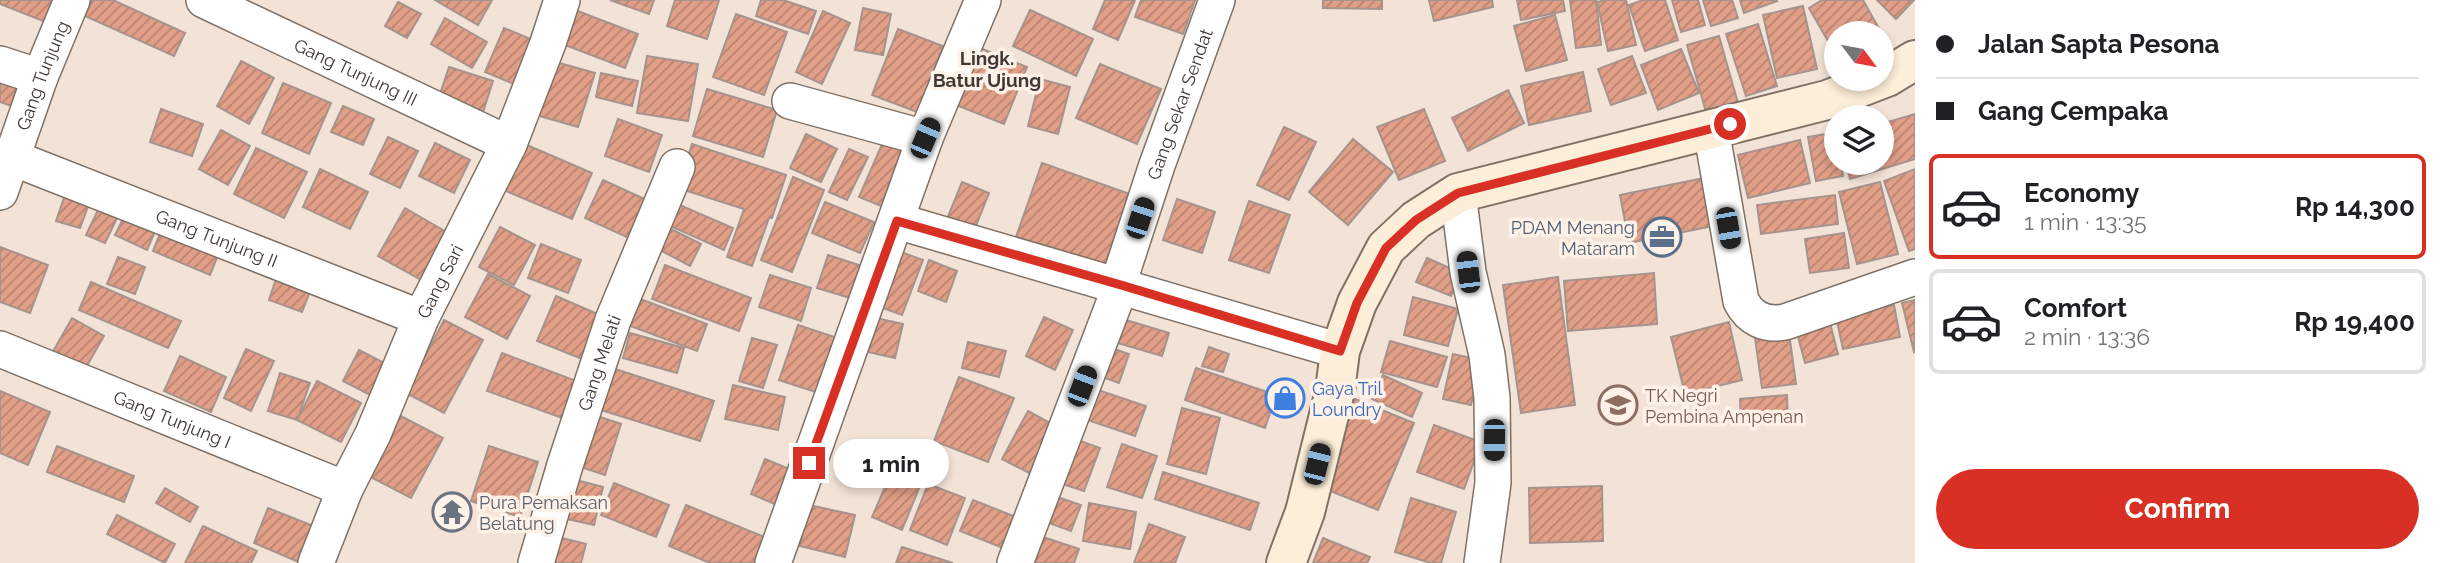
<!DOCTYPE html>
<meta charset="utf-8">
<style>
:root{--surface:#fff;--page:#f2f2f2;--text:#202124;--muted:#757577;--line:#e0e0e0;--accent:#d93025}
body{margin:0;font-family:Raleway,sans-serif;background:var(--page);color:var(--text);height:100vh;display:flex;flex-direction:column;font-size:26px;white-space:nowrap}
*{box-sizing:border-box;margin:0}
p{font-size:23px;color:var(--muted)}
.icon{flex:none;width:38px;height:38px;fill:none;stroke:currentColor;stroke-width:2;stroke-linecap:round;stroke-linejoin:round}
.map{position:relative;flex:1;overflow:hidden}
.sheet{display:flex;flex-direction:column;background:var(--surface);width:525px}
.sheet>*{flex:none}
.top-card{display:grid;align-content:center;height:154px;padding:0 21px;background:var(--surface)}
.needle{width:46px;rotate:122deg}
.fabs{position:absolute;left:1824px;top:21px;display:grid;gap:14px}
.fabs a{display:grid;place-items:center;width:70px;height:70px;border-radius:50%;background:var(--surface);box-shadow:0 4px 10px #0003;font-size:35px}
.end{position:absolute;width:32px;height:32px;margin:-16px;border:9px solid #d93025;background:#fff;box-shadow:0 0 0 4px #fff}
.from{border-radius:50%}
.bubble{position:absolute;height:49px;border-radius:24px;background:var(--surface);box-shadow:0 4px 10px #0003;font-size:23px;font-weight:700;line-height:49px;text-align:center}
.car{position:absolute;width:21px;height:42px;margin:-21px -10px;border-radius:9px;box-shadow:0 0 5px 2px #0007;background:linear-gradient(#222 24%,#8ab4d8 0 40%,#222 0 76%,#8ab4d8 0 86%,#222 0)}
.top-card b{display:flex;align-items:center;gap:24px;height:66px;font-size:26px}
.top-card b+b{border-top:2px solid var(--line)}
.top-card i{width:18px;height:18px;background:var(--text)}
ul{padding:0;list-style:none}
li{display:flex;align-items:center;gap:21px;height:105px;margin:0 14px 10px;padding:0 7px;border:4px solid var(--line);border-radius:10px}
li div{flex:1}
li b{display:block;font-size:26px}
li em{font-style:normal;font-weight:700}
li.on{border-color:var(--accent)}
li>.icon{width:63px;height:63px;stroke-width:1.5}
.button{display:flex;gap:14px;margin-top:auto;padding:14px 21px}
.button a{flex:1;height:80px;border-radius:42px;background:var(--accent);color:#fff;font-size:28px;font-weight:700;line-height:80px;text-align:center}
main{display:flex;flex:1;min-height:0}
.map>svg:first-child{display:block}
.building{fill:url(#building-hatch);stroke:#a6938d;stroke-width:2}
.lines{fill:none;stroke-linecap:round;stroke-linejoin:round}
.street-casing{stroke:#7f7166;stroke-width:38}
.secondary-casing{stroke:#7f7166;stroke-width:42}
.street{stroke:#fff;stroke-width:35}
.secondary{stroke:#fceed9;stroke-width:38}
.route{stroke:#d93025;stroke-width:9}
.labels{text-anchor:middle;dominant-baseline:central;stroke-width:7;stroke-linejoin:round;paint-order:stroke}
.street-label{font-size:18px;fill:#403935;stroke:#fef1e7}
.service-label{font-size:18px;fill:#4e5e75;stroke:#fef1e7;text-anchor:end}
.shop-label{font-size:18px;fill:#366cbe;stroke:#fef1e7;text-anchor:start}
.education-label{font-size:18px;fill:#785e54;stroke:#fef1e7;text-anchor:start}
.worship-label{font-size:18px;fill:#5b616d;stroke:#fef1e7;text-anchor:start}
.neighbourhood-label{font-size:19px;font-weight:bold;fill:#403935;stroke:#fef1e7}
</style>
<main>
<div class="map">
<svg width="1915" height="563" viewBox="0 0 1915 563">
<defs>
<pattern id="building-hatch" width="6" height="6" patternUnits="userSpaceOnUse" patternTransform="scale(1.75)"><rect width="6" height="6" fill="#e29f88"/><path d="M-1 1l2-2M0 6l6-6M5 7l2-2" fill="none" stroke="#b98370"/></pattern>
</defs>
<rect width="100%" height="100%" fill="#f3e3d6"/>
<g class="building">
<path d="M0 0H57L48 23 0 4Z"/>
<path d="M92 0H113L185 33 174 56 85 16Z"/>
<path d="M435 0H492L478 25Z"/>
<path d="M610 0H654L649 14Z"/>
<path d="M675 0H719L707 39 667 26Z"/>
<path d="M761 0H783L816 11 808 34 756 16Z"/>
<path d="M1105 0H1135L1118 40 1093 29Z"/>
<path d="M1141 0H1195L1183 34 1135 17Z"/>
<path d="M1323 0H1382V9L1323 8Z"/>
<path d="M1429 0H1492L1493 7 1434 21Z"/>
<path d="M1517 0H1563L1565 11 1521 20Z"/>
<path d="M1570 0H1596L1601 45 1576 48Z"/>
<path d="M1607 0H1626L1636 45 1608 51 1597 2Z"/>
<path d="M1643 0H1665L1678 40 1645 51 1629 5Z"/>
<path d="M1672 0H1698L1705 25 1681 32Z"/>
<path d="M1703 0H1732L1738 18 1711 26Z"/>
<path d="M1740 0H1776L1777 1 1744 13Z"/>
<path d="M1822 0H1863L1882 34 1836 33V55L1809 8Z"/>
<path d="M1877 0H1914L1896 19Z"/>
<path d="M398 2 421 14 407 38 385 26Z"/>
<path d="M1803 6 1817 69 1777 78 1763 15Z"/>
<path d="M863 8 891 14 883 55 855 50Z"/>
<path d="M575 10 638 34 625 68 562 44Z"/>
<path d="M1030 10 1093 39 1076 76 1013 46Z"/>
<path d="M823 11 850 23 822 84 796 72Z"/>
<path d="M736 14 787 32 764 95 713 77Z"/>
<path d="M1555 15 1567 60 1526 71 1514 26Z"/>
<path d="M445 18 487 42 472 68 431 44Z"/>
<path d="M1758 24 1777 86 1746 96 1726 34Z"/>
<path d="M504 28 533 40 514 84 485 72Z"/>
<path d="M898 29 943 46 917 112 872 95Z"/>
<path d="M1719 36 1738 103 1706 112 1687 45Z"/>
<path d="M980 48 1027 67 1004 124 956 105Z"/>
<path d="M1681 49 1699 93 1658 110 1641 65Z"/>
<path d="M647 56 698 64 688 121 637 113Z"/>
<path d="M1632 56 1646 93 1611 105 1598 69Z"/>
<path d="M545 59 595 73 578 127 529 113Z"/>
<path d="M241 61 274 78 249 124 217 106Z"/>
<path d="M1100 64 1161 89 1137 144 1076 118Z"/>
<path d="M449 67 493 81 483 112 439 97Z"/>
<path d="M1583 72 1591 111 1529 125 1521 86Z"/>
<path d="M601 73 638 81 632 106 596 97Z"/>
<path d="M0 77 22 85 14 107 0 102Z"/>
<path d="M1040 79 1070 87 1058 134 1028 126Z"/>
<path d="M283 83 331 103 309 154 262 133Z"/>
<path d="M707 89 777 110 763 157 693 136Z"/>
<path d="M1508 90 1524 123 1468 151 1452 118Z"/>
<path d="M343 106 374 119 363 145 331 132Z"/>
<path d="M161 109 203 124 192 156 150 142Z"/>
<path d="M1424 109 1445 161 1399 180 1377 127Z"/>
<path d="M1915 114V159L1850 179 1846 163H1881V124Z"/>
<path d="M618 119 662 135 649 172 605 156Z"/>
<path d="M1284 127 1316 142 1289 200 1257 185Z"/>
<path d="M221 130 250 146 228 185 199 169Z"/>
<path d="M1836 132V163H1841L1843 176 1816 181 1808 137Z"/>
<path d="M806 134 837 149 821 182 790 168Z"/>
<path d="M388 137 418 151 400 188 370 174Z"/>
<path d="M1353 139 1393 172 1348 225 1309 192Z"/>
<path d="M1800 140 1810 183 1748 198 1738 155Z"/>
<path d="M520 142 592 173 572 219 499 188Z"/>
<path d="M883 142 910 153 886 208 859 197Z"/>
<path d="M435 143 470 160 454 193 419 176Z"/>
<path d="M692 144 786 175 772 218H769L752 266 727 257 744 209 678 188Z"/>
<path d="M256 148 307 172 284 218 234 194Z"/>
<path d="M849 149 868 157 847 200 829 192Z"/>
<path d="M1042 163 1130 194 1104 268 1016 237Z"/>
<path d="M320 169 368 192 350 229 303 207Z"/>
<path d="M1915 169V249L1909 251 1884 181Z"/>
<path d="M793 177 824 190 792 272 761 260Z"/>
<path d="M1709 177 1718 225 1629 243 1620 195Z"/>
<path d="M603 180 649 201 631 239 585 218Z"/>
<path d="M962 182 989 193 972 236 945 224Z"/>
<path d="M1880 182 1898 254 1857 264 1839 192Z"/>
<path d="M66 192 90 201 80 228 56 221Z"/>
<path d="M1835 195 1838 224 1761 234 1757 205Z"/>
<path d="M1177 199 1215 212 1202 253 1163 240Z"/>
<path d="M668 200 733 228 724 250 659 221Z"/>
<path d="M1249 201 1290 215 1269 273 1229 260Z"/>
<path d="M825 202 874 222 860 253 812 233Z"/>
<path d="M405 208 450 234 423 281 378 256Z"/>
<path d="M98 210 117 218 105 243 86 235Z"/>
<path d="M126 213 157 227 147 250 115 235Z"/>
<path d="M163 226 220 250 210 275 153 251Z"/>
<path d="M500 227 535 245 514 285 479 267Z"/>
<path d="M667 227 701 244 690 266 656 248Z"/>
<path d="M1844 233 1849 268 1810 273 1805 239Z"/>
<path d="M541 244 581 260 568 293 528 278Z"/>
<path d="M0 247 48 265 30 313 0 302Z"/>
<path d="M901 252 923 260 902 315 880 307Z"/>
<path d="M828 255 868 268 857 300 817 288Z"/>
<path d="M118 257 145 267 135 294 107 284Z"/>
<path d="M1427 258 1461 273 1451 296 1416 282Z"/>
<path d="M929 260 957 271 946 302 918 291Z"/>
<path d="M665 265 751 298 739 331 652 299Z"/>
<path d="M1654 273 1657 324 1568 331 1564 281Z"/>
<path d="M488 274 530 296 507 339 465 317Z"/>
<path d="M770 275 811 288 801 321 759 307Z"/>
<path d="M277 276 311 289 302 312 269 300Z"/>
<path d="M1558 277 1575 405 1521 413 1503 285Z"/>
<path d="M91 282 181 321 168 348 79 310Z"/>
<path d="M556 296 600 315 582 359 537 341Z"/>
<path d="M635 297 707 324 697 351 625 324Z"/>
<path d="M1413 297 1458 309 1448 346 1404 335Z"/>
<path d="M1915 300V351L1914 352 1902 303Z"/>
<path d="M1894 305 1900 337 1843 349 1836 317Z"/>
<path d="M1044 317 1073 330 1055 370 1026 356Z"/>
<path d="M72 318 104 336 84 371 52 353Z"/>
<path d="M876 318 903 324 895 358 868 352Z"/>
<path d="M1829 319 1838 354 1805 363 1796 329Z"/>
<path d="M444 320 483 340 444 413 406 393Z"/>
<path d="M1126 320 1169 333 1162 356 1118 343Z"/>
<path d="M1729 322 1742 380 1685 394 1671 337Z"/>
<path d="M798 325 846 341 828 396 779 380Z"/>
<path d="M630 333 684 348 677 373 623 358Z"/>
<path d="M1789 333 1796 384 1762 388 1755 338Z"/>
<path d="M752 338 777 345 763 388 739 381Z"/>
<path d="M1390 341 1447 357 1437 387 1381 372Z"/>
<path d="M968 342 1006 351 999 377 962 368Z"/>
<path d="M1100 344 1129 354 1119 383 1091 373Z"/>
<path d="M1209 347 1229 354 1223 372 1202 366Z"/>
<path d="M246 349 274 361 251 411 224 398Z"/>
<path d="M359 350 390 366 374 397 343 381Z"/>
<path d="M502 353 579 382 565 419 487 391Z"/>
<path d="M1453 354 1481 360 1471 405 1443 399Z"/>
<path d="M180 356 226 377 211 412 164 391Z"/>
<path d="M612 368 714 401 700 441 598 409Z"/>
<path d="M1196 368 1276 395 1265 428 1185 400Z"/>
<path d="M280 373 310 383 297 420 268 411Z"/>
<path d="M1383 375 1422 393 1412 417 1372 399Z"/>
<path d="M959 377 1014 398 988 462 934 441Z"/>
<path d="M317 381 361 403 341 442 297 420Z"/>
<path d="M733 385 785 397 778 430 725 419Z"/>
<path d="M1083 385 1146 406 1135 436 1073 415Z"/>
<path d="M0 391 50 412 28 465 0 453Z"/>
<path d="M1787 395 1788 420 1741 423 1740 399Z"/>
<path d="M1355 399 1414 423 1378 510 1320 487Z"/>
<path d="M1182 408 1220 418 1206 474 1167 464Z"/>
<path d="M1028 411 1059 428 1033 475 1002 459Z"/>
<path d="M395 413 443 438 411 498 363 473Z"/>
<path d="M597 416 621 424 605 475 581 467Z"/>
<path d="M1434 425 1481 442 1464 489 1417 472Z"/>
<path d="M1067 436 1100 448 1084 491 1050 480Z"/>
<path d="M1122 444 1157 456 1142 498 1107 487Z"/>
<path d="M57 446 134 476 124 502 47 472Z"/>
<path d="M489 446 538 462 520 517 471 501Z"/>
<path d="M765 459 804 475 789 510 751 494Z"/>
<path d="M895 464 924 476 902 530 872 517Z"/>
<path d="M1163 472 1259 503 1250 530 1155 499Z"/>
<path d="M576 480 603 487 594 525 567 519Z"/>
<path d="M614 483 669 505 656 537 601 515Z"/>
<path d="M928 484 965 498 947 545 910 530Z"/>
<path d="M1602 486 1603 541 1530 543 1529 488Z"/>
<path d="M165 488 198 507 190 522 156 503Z"/>
<path d="M1052 495 1081 505 1071 531 1043 521Z"/>
<path d="M1411 498 1456 512 1441 563H1431L1395 552Z"/>
<path d="M973 500 1021 519 1008 550 960 531Z"/>
<path d="M1089 503 1136 512 1130 549 1083 541Z"/>
<path d="M686 505 769 539 759 563H710L669 546Z"/>
<path d="M809 505 855 515 845 557 800 546Z"/>
<path d="M268 508 316 527 301 563 254 543Z"/>
<path d="M117 515 175 544 165 563 107 534Z"/>
<path d="M1149 524 1185 537 1175 563H1134Z"/>
<path d="M203 526 257 551 251 563H185Z"/>
<path d="M1031 533 1079 549 1074 563H1020Z"/>
<path d="M558 537 586 544 581 563H551Z"/>
<path d="M1323 538 1370 557 1367 563H1313Z"/>
<path d="M902 547 953 563H896Z"/>
</g>
<g class="lines">
<g class="street-casing">
<g id="street">
<path id="s1" d="M204 0 509 144"/>
<path d="M0 64 40 77"/>
<path d="M790 101 925 138"/>
<path d="M1711 129 1741 301C1750 319 1766 326 1785 322L1915 277"/>
<path id="s2" d="M13 158 421 318"/>
<path id="s3" d="M0 192 40 77 72 0"/>
<path d="M1458 193 1468 272 1487 355 1492 398 1493 483 1482 563"/>
<path d="M897 221 1340 351"/>
<path id="s4" d="M0 349 345 489"/>
<path id="s5" d="M316 563 345 489 373 434 421 318 509 144 548 43 562 0"/>
<path id="s6" d="M536 563 565 465 613 320 677 167"/>
<path d="M773 563 925 138 983 0"/>
<path id="s7" d="M1015 563 1121 285 1123 269 1157 165 1217 0"/>
</g>
</g>
<g class="secondary-casing">
<path id="secondary" d="M1286 563 1305 512 1335 391 1340 351 1357 303 1386 248 1416 220 1458 193 1827 100 1887 77 1915 60"/>
</g>
<use href="#street" class="street"/>
<use href="#secondary" class="secondary"/>
</g>
<g class="lines">
<path class="route" d="M809 463 897 221 1121 285 1340 351 1357 303 1386 248 1416 220 1458 193 1730 124"/>
</g>
<defs>
<g id="office-ring" transform="scale(2.0125)"><circle r="9.5" fill="#fef1e7" stroke="#5c6f8a" stroke-width="1.5"/><path d="M-6-3h4V-5.5h4V-3h4V5H-6ZM-1-4.5V-3h2v-1.5ZM-6 0V1H6V0Z" fill="#5c6f8a"/></g>
<g id="shop-ring" transform="scale(2.0125)"><circle r="9.5" fill="#fef1e7" stroke="#3f7fe0" stroke-width="1.5"/><path d="M-5-2.5h2.3a2.7 3.5 0 0 1 5.4 0H5L5.5 6h-11ZM-1.5-2.5h3a1.5 2.3 0 0 0-3 0Z" fill="#3f7fe0"/></g>
<g id="school-ring" transform="scale(2.0125)"><circle r="9.5" fill="#fef1e7" stroke="#8d6e63" stroke-width="1.5"/><path d="M0-5L7-2L0 1L-7-2ZM-4 1L0 2.5L4 1V4Q0 6-4 4Z" fill="#8d6e63"/></g>
<g id="temple-ring" transform="scale(2.0125)"><circle r="9.5" fill="#fef1e7" stroke="#6b7280" stroke-width="1.5"/><path d="M0-6L5-2H3V0L6.5 2.5H4V6H1.5V3h-3V6H-4V2.5H-6.5L-3 0V-2H-5Z" fill="#6b7280"/></g>
</defs>
<g fill-rule="evenodd">
<use href="#office-ring" x="1662" y="237"/>
<use href="#shop-ring" x="1285" y="398"/>
<use href="#school-ring" x="1618" y="405"/>
<use href="#temple-ring" x="452" y="512"/>
</g>
<g class="labels">
<g class="street-label">
<text stroke="none"><textPath href="#s1" startOffset="168">Gang Tunjung III</textPath></text>
<text stroke="none"><textPath href="#s3" startOffset="124">Gang Tunjung</textPath></text>
<text stroke="none"><textPath href="#s7" startOffset="488">Gang Sekar Sendat</textPath></text>
<text stroke="none"><textPath href="#s2" startOffset="219">Gang Tunjung II</textPath></text>
<text stroke="none"><textPath href="#s5" startOffset="308">Gang Sari</textPath></text>
<text stroke="none"><textPath href="#s6" startOffset="210">Gang Melati</textPath></text>
<text stroke="none"><textPath href="#s4" startOffset="186">Gang Tunjung I</textPath></text>
</g>
<g class="service-label">
<text x="1635" y="227">PDAM Menang<tspan x="1635" dy="21">Mataram</tspan></text>
</g>
<g class="shop-label">
<text x="1312" y="388">Gaya Tril<tspan x="1312" dy="21">Loundry</tspan></text>
</g>
<g class="education-label">
<text x="1645" y="395">TK Negri<tspan x="1645" dy="21">Pembina Ampenan</tspan></text>
</g>
<g class="worship-label">
<text x="479" y="502">Pura Pemaksan<tspan x="479" dy="21">Belatung</tspan></text>
</g>
<g class="neighbourhood-label">
<text x="987" y="58">Lingk.<tspan x="987" dy="22">Batur Ujung</tspan></text>
</g>
</g>
</svg>
<div class="fabs">
<a><svg class="needle" viewBox="-14 -14 28 28"><path d="M0-13l5 13h-10z" fill="#e53935"/><path d="M0 13l5-13h-10z" fill="#757577"/></svg></a>
<a><svg class="icon" aria-label="layers" viewBox="0 0 24 24"><path d="M12 4l9 5-9 5-9-5zM3 14l9 5 9-5"/></svg></a>
</div>
<i class="end from" style="left:1730px;top:124px"></i>
<i class="end" style="left:809px;top:463px"></i>
<div class="bubble" style="left:833px;top:439px;width:116px">1 min</div>
<i class="car" style="left:925px;top:138px;rotate:23deg"></i>
<i class="car" style="left:1140px;top:218px;rotate:18deg"></i>
<i class="car" style="left:1728px;top:228px;rotate:170deg"></i>
<i class="car" style="left:1468px;top:272px;rotate:353deg"></i>
<i class="car" style="left:1082px;top:386px;rotate:21deg"></i>
<i class="car" style="left:1494px;top:440px;rotate:181deg"></i>
<i class="car" style="left:1317px;top:464px;rotate:14deg"></i>
</div>
<section class="sheet">
<div class="top-card">
<b><i class="from"></i>Jalan Sapta Pesona</b>
<b><i></i>Gang Cempaka</b>
</div>
<ul>
<li class="on"><svg class="icon" aria-label="car" viewBox="0 0 24 24"><path d="M5 17H2v-5l4-1 3-4h7l3 4 3 1v5h-3M9 17h6M6 11h13"/><circle cx="7" cy="17" r="2"/><circle cx="17" cy="17" r="2"/></svg><div><b>Economy</b><p>1 min · 13:35</p></div><em>Rp 14,300</em></li>
<li><svg class="icon" aria-label="car" viewBox="0 0 24 24"><path d="M5 17H2v-5l4-1 3-4h7l3 4 3 1v5h-3M9 17h6M6 11h13"/><circle cx="7" cy="17" r="2"/><circle cx="17" cy="17" r="2"/></svg><div><b>Comfort</b><p>2 min · 13:36</p></div><em>Rp 19,400</em></li>
</ul>
<div class="button"><a>Confirm</a></div>
</section>
</main>
